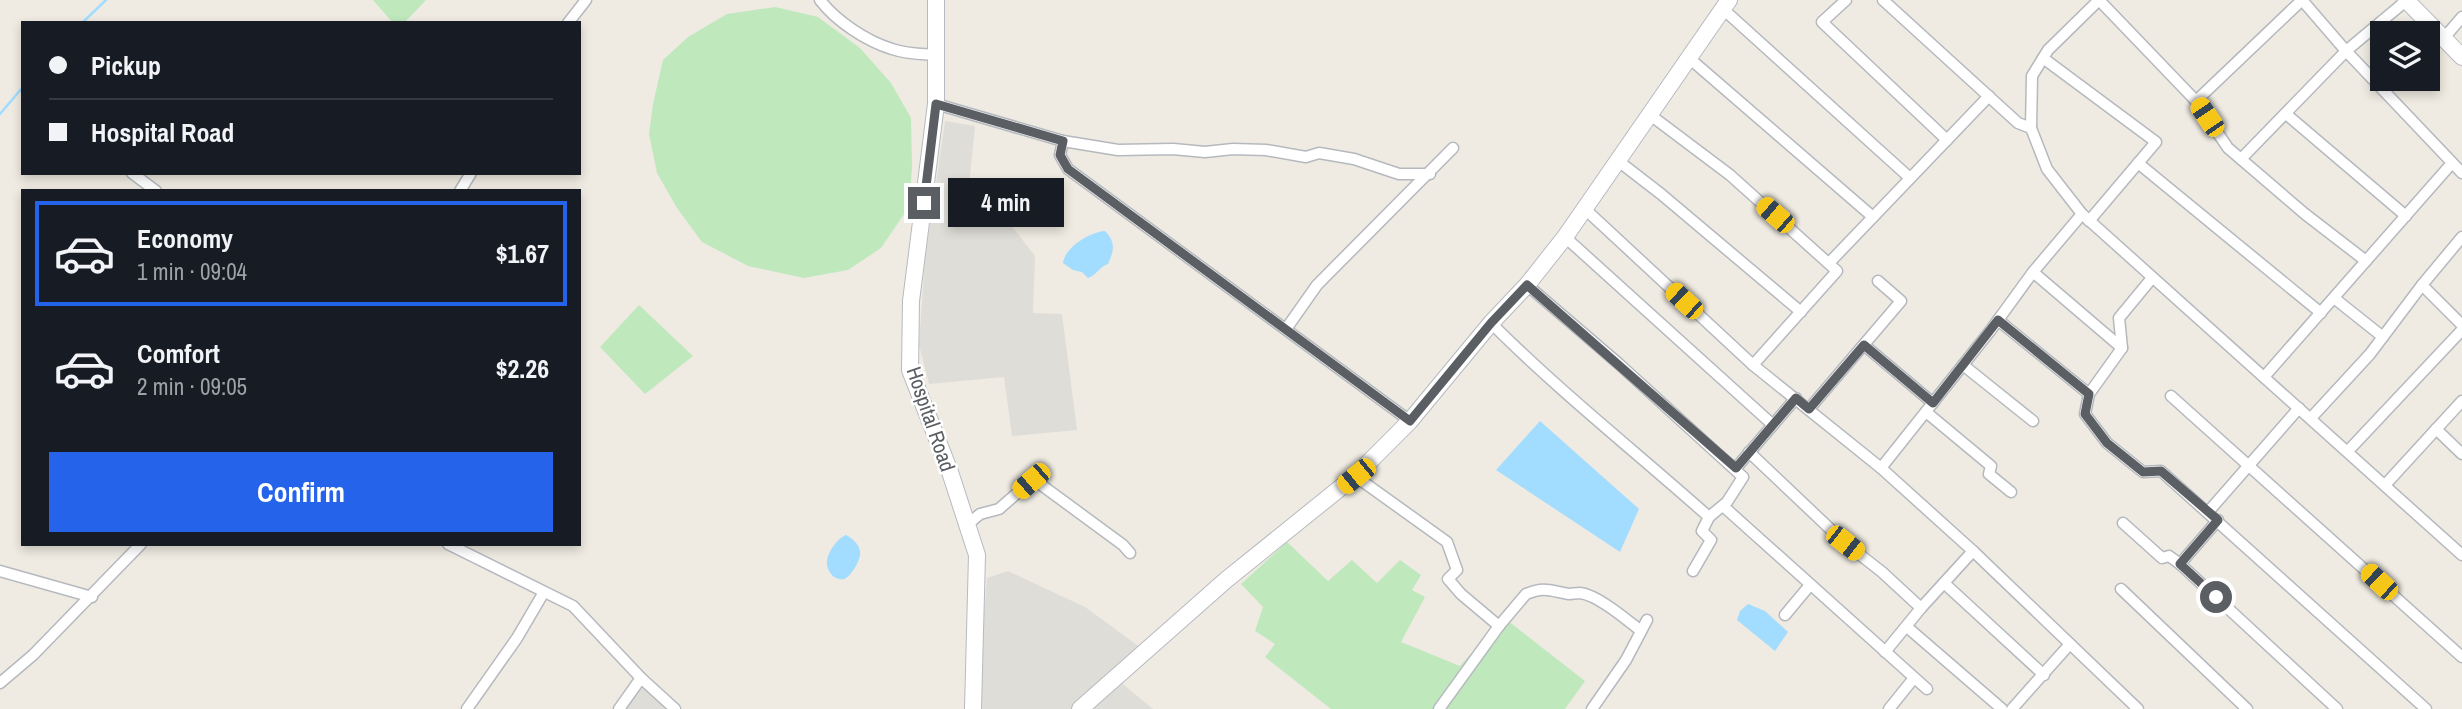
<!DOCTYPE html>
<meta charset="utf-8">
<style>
:root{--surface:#171b24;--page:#242831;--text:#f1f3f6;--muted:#9ea1a6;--line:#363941;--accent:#2563eb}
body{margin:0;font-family:"Archivo Narrow",sans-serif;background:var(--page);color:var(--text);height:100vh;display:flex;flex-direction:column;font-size:26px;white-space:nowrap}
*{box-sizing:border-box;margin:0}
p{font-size:23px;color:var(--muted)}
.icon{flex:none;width:38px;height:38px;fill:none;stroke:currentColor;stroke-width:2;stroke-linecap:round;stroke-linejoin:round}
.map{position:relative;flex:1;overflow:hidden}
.details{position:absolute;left:21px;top:189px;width:560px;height:357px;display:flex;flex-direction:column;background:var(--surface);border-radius:0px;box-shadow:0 4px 10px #0003}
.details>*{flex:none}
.banner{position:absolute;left:21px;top:21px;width:560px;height:154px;border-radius:0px;box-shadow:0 4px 10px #0003;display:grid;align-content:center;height:154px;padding:0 28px;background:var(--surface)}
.buttons{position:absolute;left:2370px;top:21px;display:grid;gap:14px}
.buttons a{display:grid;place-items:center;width:70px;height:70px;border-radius:0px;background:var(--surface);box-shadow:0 4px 10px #0003;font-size:35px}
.end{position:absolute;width:32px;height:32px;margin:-16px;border:9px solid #5b5f64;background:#fff;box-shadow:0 0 0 4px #fff}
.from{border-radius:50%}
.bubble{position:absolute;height:49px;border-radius:0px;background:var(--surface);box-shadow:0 4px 10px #0003;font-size:23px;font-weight:700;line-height:49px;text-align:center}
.car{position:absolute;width:21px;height:42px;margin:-21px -10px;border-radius:9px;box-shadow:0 0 5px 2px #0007;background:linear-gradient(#f5c518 24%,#345 0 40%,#f5c518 0 76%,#345 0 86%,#f5c518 0)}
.banner b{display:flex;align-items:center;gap:24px;height:66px;font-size:26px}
.banner b+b{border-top:2px solid var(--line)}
.banner i{width:18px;height:18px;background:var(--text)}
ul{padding:12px 0 0;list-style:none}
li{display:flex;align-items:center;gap:21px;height:105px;margin:0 14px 10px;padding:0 14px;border:4px solid transparent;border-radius:0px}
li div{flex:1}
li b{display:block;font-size:26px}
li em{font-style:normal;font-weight:700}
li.current{border-color:var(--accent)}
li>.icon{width:63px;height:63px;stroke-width:1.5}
.button{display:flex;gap:14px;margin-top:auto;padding:14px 28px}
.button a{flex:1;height:80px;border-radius:0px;background:var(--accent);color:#fff;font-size:28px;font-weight:700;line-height:80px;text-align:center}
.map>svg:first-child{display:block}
.industrial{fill:#dfddd7}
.green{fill:#bfe8bd}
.water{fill:#a2dcff}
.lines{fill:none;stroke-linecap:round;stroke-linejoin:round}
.stream{stroke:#a2dcff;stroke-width:2.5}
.street-casing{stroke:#b5b9be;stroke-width:13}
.secondary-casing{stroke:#b6bac0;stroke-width:18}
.street{stroke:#fff;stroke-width:10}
.secondary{stroke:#fff;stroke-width:16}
.route{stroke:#5b5f64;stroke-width:9}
.labels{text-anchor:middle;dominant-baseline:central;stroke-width:5;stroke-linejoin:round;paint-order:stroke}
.street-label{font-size:21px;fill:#5b5f64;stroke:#fff}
</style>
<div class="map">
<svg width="2462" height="709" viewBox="0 0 2462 709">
<rect width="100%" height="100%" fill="#efebe2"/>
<g class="industrial">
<path d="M945 121 975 126 968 196 1001 212 1035 256 1033 313 1062 314 1077 430 1012 436 1004 377 929 384 919 345 925 259Z"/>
<path d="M1008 571 1085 607 1141 648 1113 676 1153 709H982L980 663 987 578Z"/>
<path d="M644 686 669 709H624Z"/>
</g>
<g class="green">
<path d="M373 0H426L404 23H393Z"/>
<path d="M775 7 818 17 860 48 891 83 911 118 912 168 909 207 881 248 848 270 804 278 748 266 702 242 677 208 657 173 649 134 653 104 663 60 688 37 727 14Z"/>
<path d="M639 305 693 356 645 394 600 347Z"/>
<path d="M1287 542 1328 581 1352 560 1377 583 1400 560 1421 575 1412 590 1425 597 1401 642 1460 666 1503 617 1585 681 1565 709H1331L1265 657 1275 644 1255 631 1263 607 1241 584Z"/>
</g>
<g class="water">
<path d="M1105 231C1116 242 1114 251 1108 264 1099 267 1097 275 1088 278L1082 272 1073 270 1063 263C1065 247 1090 232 1105 231Z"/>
<path d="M1540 421 1639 509 1620 552 1496 470Z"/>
<path d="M846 535C852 538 859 544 860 551 862 558 851 577 844 579 831 581 824 566 828 556 831 548 838 538 846 535Z"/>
<path d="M1748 604 1765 611 1788 632 1775 651 1737 620 1740 611Z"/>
</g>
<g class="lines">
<g class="stream">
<path d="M82 23 106 0"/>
<path d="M0 114 23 87"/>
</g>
<g class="street-casing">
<g id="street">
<path d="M820 0C836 21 866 41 892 49 906 54 921 54 936 55"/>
<path d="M1846 0 1822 22 1947 140"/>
<path d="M1883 0 2018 123 2031 128 2032 76 2048 50 2099 0"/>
<path d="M2099 0 2196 101 2228 148 2305 214 2366 261"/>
<path d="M2302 0 2346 51 2407 0"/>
<path d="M1723 9 1910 178"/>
<path d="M568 23 586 0"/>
<path d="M2444 38 2462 17"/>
<path d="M1689 58 1873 217"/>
<path d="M2043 58 2156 142 2089 221"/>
<path d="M2196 101 2302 0"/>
<path d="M936 104 1063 141 1118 150 1173 149 1205 152 1233 149 1266 150 1306 157 1319 153 1354 159 1399 174H1430"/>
<path d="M1649 114 1730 175 1837 271 1753 365"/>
<path d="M2286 114 2406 216"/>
<path d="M2031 128 2047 169 2082 214 2462 555"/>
<path d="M1063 141 1060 155 1068 169 1410 421"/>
<path d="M2241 159 2346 51 2462 173"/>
<path d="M1617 160 1661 194 1801 312"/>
<path d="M2138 163 2321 313"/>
<path d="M132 173 156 191"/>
<path d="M460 191 471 173"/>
<path d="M1585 209 1753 365 1881 468 1990 331 2033 272 2082 214"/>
<path d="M1565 237 1773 425"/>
<path d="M2462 237 2422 285 2462 325"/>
<path d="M1829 263 1989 96"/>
<path d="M2033 272 2122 348"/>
<path d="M2152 278 2119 318 2122 348 2089 394 2085 414 2107 443 2143 472 2161 471 2426 709"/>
<path d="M1527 285 1619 364 1743 477 1727 502 1709 517 1702 531 1711 540 1693 571"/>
<path d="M2334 298 2383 337"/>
<path d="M1998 320 2089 394"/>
<path d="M1491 323C1560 392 1636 452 1709 517"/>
<path d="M1286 329 1317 285 1453 148"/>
<path d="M1864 345 1933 403"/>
<path d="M1963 365 2033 421"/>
<path d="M2264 377 2452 163"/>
<path d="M2171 396 2462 657"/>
<path d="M1809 409 1901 301 1878 281"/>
<path d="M1926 412 1991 466 1989 474 2011 492"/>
<path d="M2311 418 2370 354 2422 285"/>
<path d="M2436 429 2462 454"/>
<path d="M2348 451 2462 330"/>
<path d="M1749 452 1845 543 1882 572 1921 608"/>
<path d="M1736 468 1796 398"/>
<path d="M1881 468 1973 551 2138 709"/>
<path d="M1355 476 1447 542 1457 570 1448 579 1461 594 1499 626"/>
<path d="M2385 485 2462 401"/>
<path d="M1723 506 1927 689"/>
<path d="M2208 512 2299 408"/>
<path d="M2123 523 2162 558 2169 556 2180 564 2337 709"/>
<path d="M967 525 980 514 999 509 1031 481H1036L1123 545 1130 553"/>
<path d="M448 544 573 606 641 678 675 709"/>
<path d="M2180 564 2218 520"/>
<path d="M0 571 92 597"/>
<path d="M1944 583 2044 675"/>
<path d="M2121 589 2247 709"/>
<path d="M1785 615 1810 585"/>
<path d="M1907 627 2002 709"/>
<path d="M1885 652 1921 608 1973 551"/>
<path d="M0 683 33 655 141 544"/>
<path d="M467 709 517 638 544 592"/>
<path d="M619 709 641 678"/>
<path d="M1439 709 1499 626 1526 594C1545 586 1551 591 1569 594 1572 594 1576 593 1580 593 1598 595 1627 620 1641 631"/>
<path d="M1592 709 1626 660 1647 620"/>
<path d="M1889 709 1914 678"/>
<path d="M2012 709 2070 644"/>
</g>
</g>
<g class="secondary-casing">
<g id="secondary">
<path d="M936 0V104L911 301 910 370 950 472 977 555 973 709"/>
<path d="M2406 0 2462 57"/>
<path d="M1080 709 1226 580 1355 476 1410 421 1491 323 1527 285 1565 237 1729 0"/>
</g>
</g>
<use href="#street" class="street"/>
<use href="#secondary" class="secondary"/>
</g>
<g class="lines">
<path class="route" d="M924 203 936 104 1063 141 1060 155 1068 169 1410 421 1491 323 1527 285 1736 468 1796 398 1809 409 1864 345 1933 403 1998 320 2089 394 2085 414 2107 443 2143 472 2161 471 2218 520 2180 564 2216 597"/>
</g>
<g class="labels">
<g class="street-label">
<text transform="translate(931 419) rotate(71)">Hospital Road</text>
</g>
</g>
</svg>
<div class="buttons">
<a><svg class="icon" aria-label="layers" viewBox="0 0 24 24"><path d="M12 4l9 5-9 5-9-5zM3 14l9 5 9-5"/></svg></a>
</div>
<i class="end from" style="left:2216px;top:597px"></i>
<i class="end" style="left:924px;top:203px"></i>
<div class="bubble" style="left:948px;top:178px;width:116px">4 min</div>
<i class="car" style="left:2207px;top:117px;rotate:326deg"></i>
<i class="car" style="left:1775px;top:215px;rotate:311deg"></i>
<i class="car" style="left:1684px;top:301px;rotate:313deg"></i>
<i class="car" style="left:1356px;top:476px;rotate:231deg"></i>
<i class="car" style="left:1031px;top:481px;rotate:229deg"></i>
<i class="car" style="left:1845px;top:543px;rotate:128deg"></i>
<i class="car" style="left:2379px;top:582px;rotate:313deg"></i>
<div class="banner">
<b><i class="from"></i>Pickup</b>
<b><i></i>Hospital Road</b>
</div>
<section class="details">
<ul>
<li class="current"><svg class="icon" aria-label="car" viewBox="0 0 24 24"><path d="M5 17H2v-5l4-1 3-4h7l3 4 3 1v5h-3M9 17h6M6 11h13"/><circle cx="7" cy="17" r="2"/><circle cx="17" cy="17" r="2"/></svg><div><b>Economy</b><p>1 min · 09:04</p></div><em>$1.67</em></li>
<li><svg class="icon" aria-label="car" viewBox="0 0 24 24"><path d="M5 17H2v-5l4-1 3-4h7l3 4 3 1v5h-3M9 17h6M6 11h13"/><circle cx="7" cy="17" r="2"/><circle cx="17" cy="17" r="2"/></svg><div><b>Comfort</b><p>2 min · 09:05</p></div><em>$2.26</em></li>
</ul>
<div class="button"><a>Confirm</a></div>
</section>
</div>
